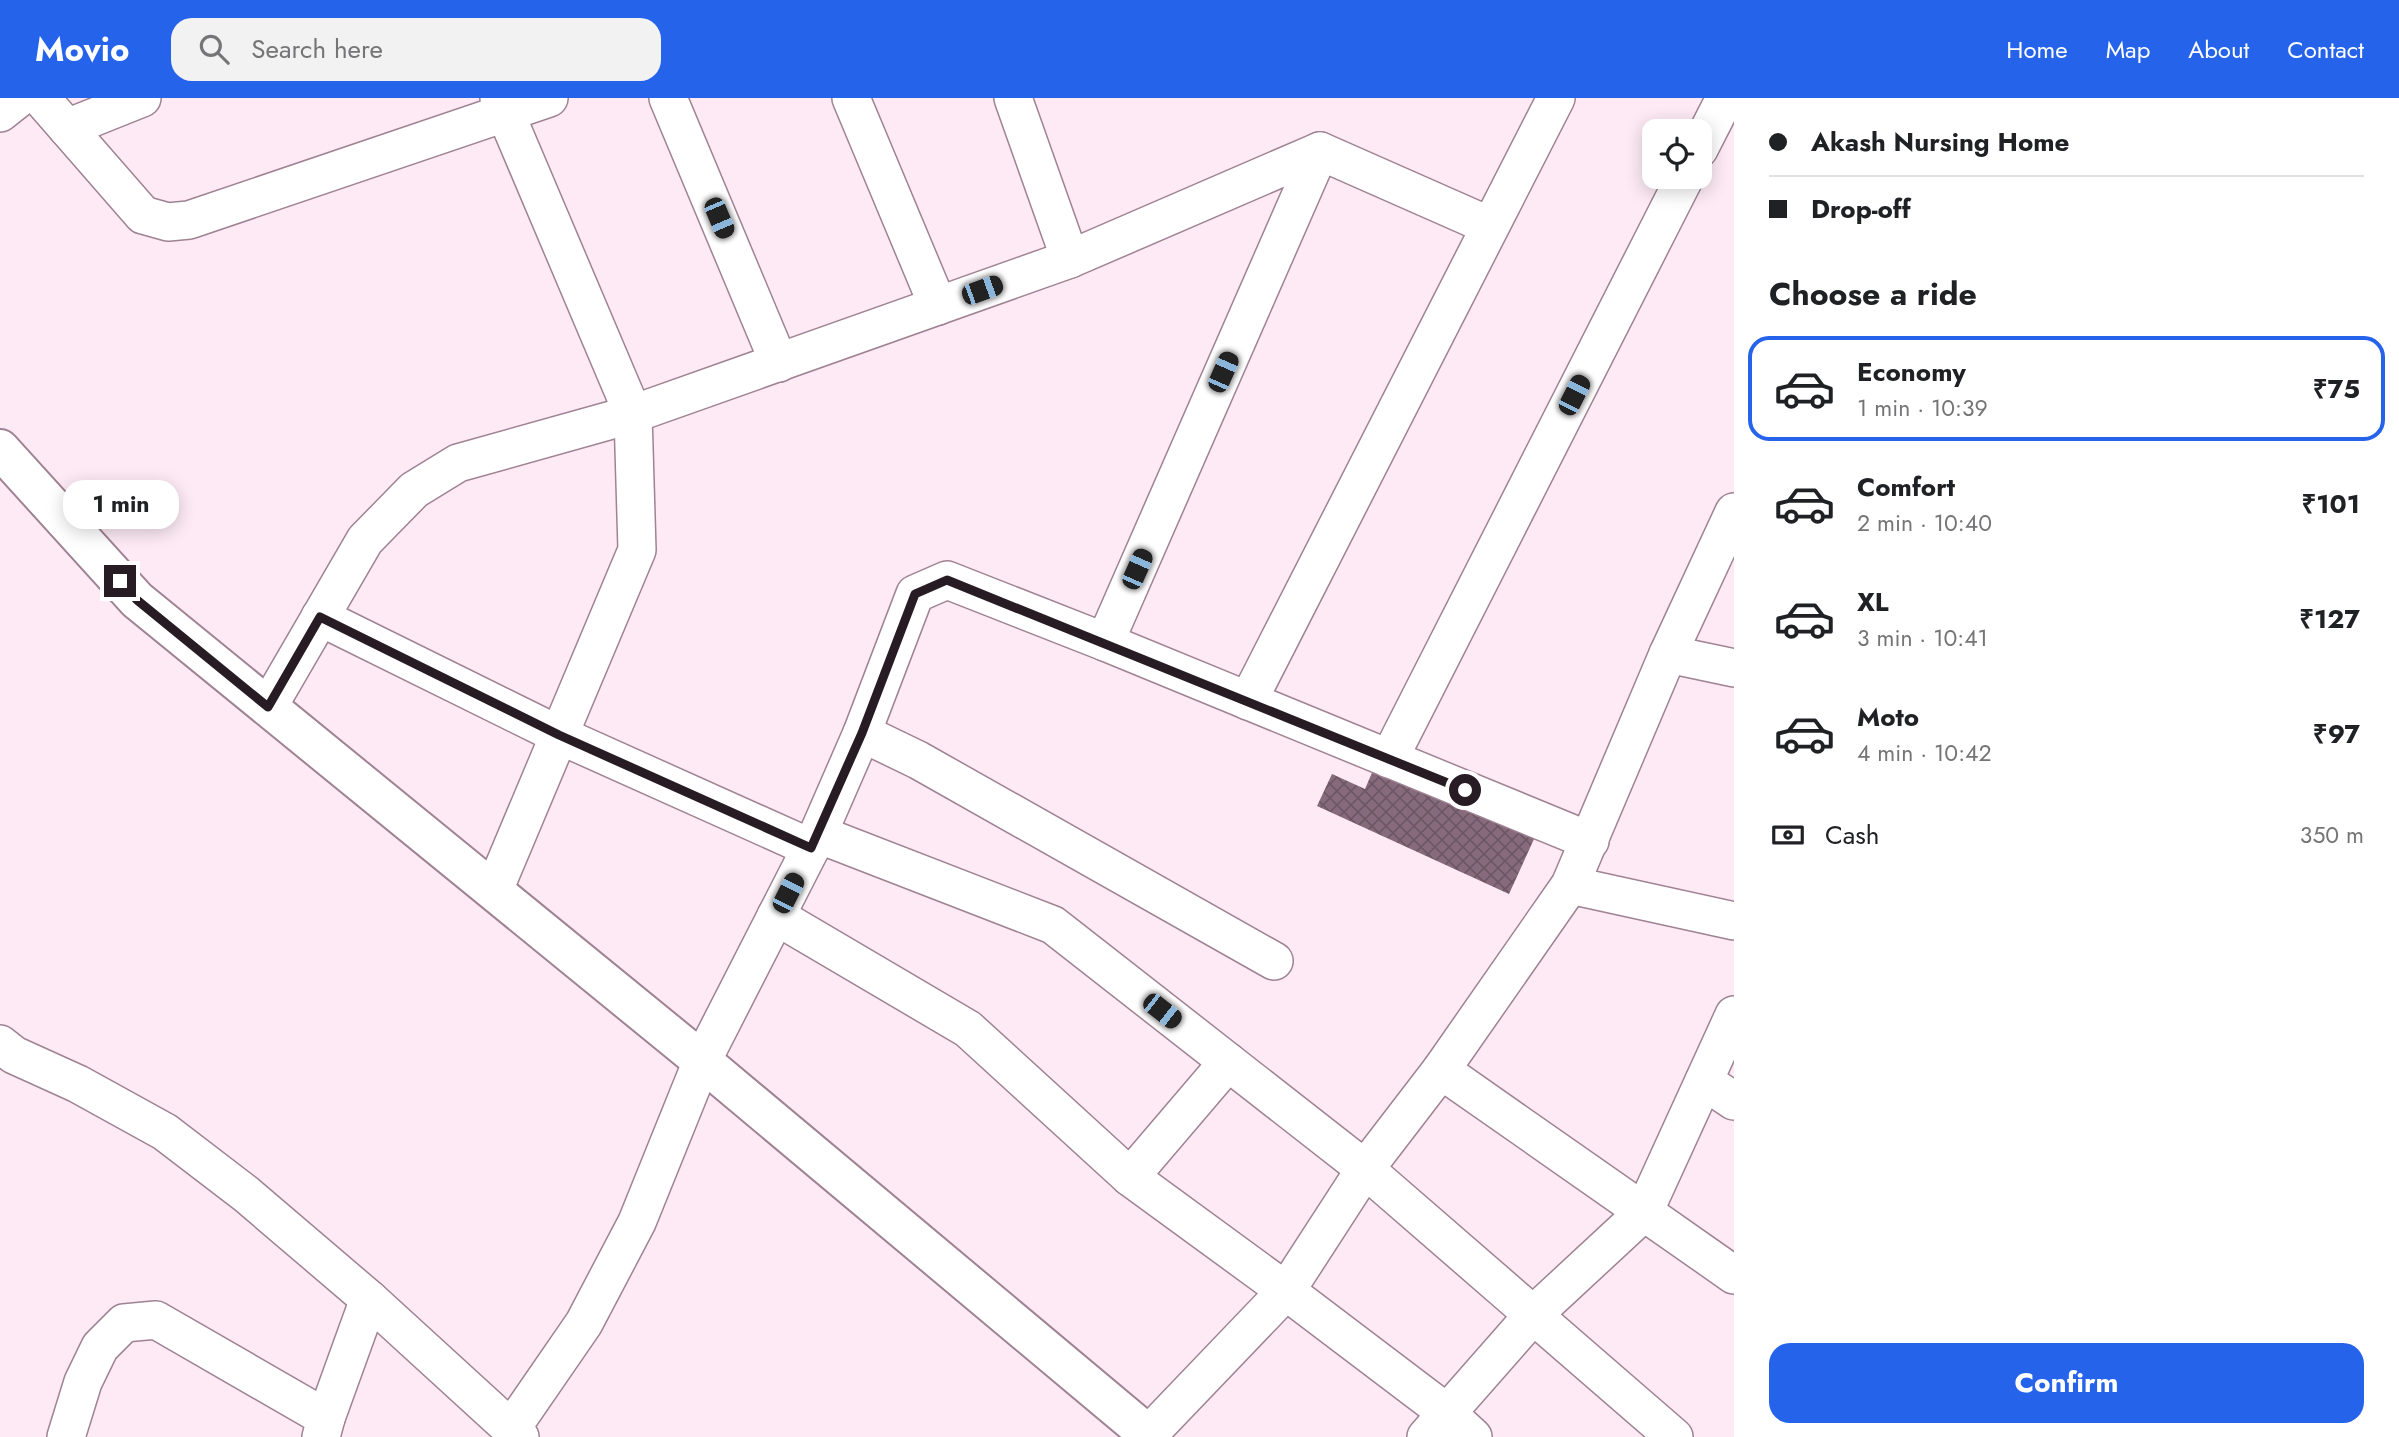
<!DOCTYPE html>
<meta charset="utf-8">
<style>
:root{--surface:#fff;--page:#f2f2f2;--text:#202124;--muted:#757577;--line:#e0e0e0;--accent:#2563eb}
body{margin:0;font-family:Jost,sans-serif;background:var(--page);color:var(--text);height:100vh;display:flex;flex-direction:column;font-size:26px;white-space:nowrap}
*{box-sizing:border-box;margin:0}
p{font-size:23px;color:var(--muted)}
.icon{flex:none;width:38px;height:38px;fill:none;stroke:currentColor;stroke-width:2;stroke-linecap:round;stroke-linejoin:round}
.map{position:relative;flex:1;overflow:hidden}
.details{display:flex;flex-direction:column;background:var(--surface);width:665px}
.details>*{flex:none}
.guide{display:grid;align-content:center;height:154px;padding:0 35px;background:var(--surface)}
.tools{position:absolute;left:1642px;top:21px;display:grid;gap:14px}
.tools a{display:grid;place-items:center;width:70px;height:70px;border-radius:14px;background:var(--surface);box-shadow:0 4px 18px #0003;font-size:35px}
.end{position:absolute;width:32px;height:32px;margin:-16px;border:9px solid #271c23;background:#fff;box-shadow:0 0 0 4px #fff}
.from{border-radius:50%}
.bubble{position:absolute;height:49px;border-radius:21px;background:var(--surface);box-shadow:0 4px 18px #0003;font-size:23px;font-weight:700;line-height:49px;text-align:center}
.car{position:absolute;width:21px;height:42px;margin:-21px -10px;border-radius:9px;box-shadow:0 0 5px 2px #0007;background:linear-gradient(#222 24%,#8ab4d8 0 40%,#222 0 76%,#8ab4d8 0 86%,#222 0)}
.guide b{display:flex;align-items:center;gap:24px;height:66px;font-size:26px}
.guide b+b{border-top:2px solid var(--line)}
.guide i{width:18px;height:18px;background:var(--text)}
ul{padding:0;list-style:none}
li{display:flex;align-items:center;gap:21px;height:105px;margin:0 14px 10px;padding:0 21px;border:4px solid transparent;border-radius:21px}
li div{flex:1}
li b{display:block;font-size:26px}
li em{font-style:normal;font-weight:700}
li.selected{border-color:var(--accent)}
li>.icon{width:63px;height:63px;stroke-width:1.5}
h2{padding:0 35px;font-size:32px;line-height:84px}
.pay{display:flex;align-items:center;gap:18px;height:77px;padding:0 35px;font-size:26px}
.pay p{margin-inline-start:auto}
.button{display:flex;gap:14px;margin-top:auto;padding:14px 35px}
.button a{flex:1;height:80px;border-radius:21px;background:var(--accent);color:#fff;font-size:28px;font-weight:700;line-height:80px;text-align:center}
header{display:flex;align-items:center;gap:42px;box-sizing:border-box;height:98px;padding:0 35px;background:var(--accent);color:#fff}
header strong{font-size:33px}
nav{display:flex;gap:38px;margin-inline-start:auto;font-size:24px}
.search{width:490px;height:63px;background:var(--page);display:flex;align-items:center;gap:18px;box-sizing:border-box;padding:0 24px;border-radius:21px;color:var(--muted);font-size:26px}
main{display:flex;flex:1;min-height:0}
.map>svg:first-child{display:block}
.building{fill:url(#building-cross-hatch)}
.lines{fill:none;stroke-linecap:round;stroke-linejoin:round}
.minor-casing{stroke:#9f8293;stroke-width:40}
.tertiary-casing{stroke:#9f8293;stroke-width:42}
.minor{stroke:#fff;stroke-width:37}
.tertiary{stroke:#fff;stroke-width:38}
.route{stroke:#271c23;stroke-width:9}
</style>
<header>
<strong>Movio</strong>
<div class="search"><svg class="icon" aria-label="search" viewBox="0 0 24 24"><circle cx="10" cy="10" r="6"/><path d="M15 15l6 6"/></svg>Search here</div>
<nav><a>Home</a><a>Map</a><a>About</a><a>Contact</a></nav>
</header>
<main>
<div class="map">
<svg width="1734" height="1339" viewBox="0 0 1734 1339">
<defs>
<pattern id="building-cross-hatch" width="8" height="8" patternUnits="userSpaceOnUse" patternTransform="scale(1.75)"><rect width="8" height="8" fill="#876b7c"/><path d="M0 0l8 8M0 8l8-8" fill="none" stroke="#6e5765"/></pattern>
</defs>
<rect width="100%" height="100%" fill="#fdeaf5"/>
<path class="building" d="M1374 670 1540 728 1509 796 1317 708 1332 676 1365 691Z"/>
<g class="lines">
<g class="minor-casing">
<g id="minor">
<path d="M41 0 143 117 168 124 189 122 549 0"/>
<path d="M499 0 633 316 1070 161 1320 53 1105 544 1590 743"/>
<path d="M668 0 779 265"/>
<path d="M851 0 938 208"/>
<path d="M1013 0 1070 161"/>
<path d="M0 15 19 0"/>
<path d="M67 30 142 0"/>
<path d="M1699 51 1725 0"/>
<path d="M1320 53 1490 128"/>
<path d="M320 519 559 637 811 750"/>
<path d="M1668 556 1734 570"/>
<path d="M1248 603 1556 0"/>
<path d="M268 609 365 442 414 392 458 365 633 316 637 452 494 792"/>
<path d="M862 635 918 662 1274 863"/>
<path d="M1389 661 1685 79"/>
<path d="M818 736 862 635 915 496 947 482 1105 544"/>
<path d="M1570 787 1734 823"/>
<path d="M776 818 968 931 1130 1079 1228 964"/>
<path d="M0 946 14 957 78 986 165 1034 246 1096 369 1201 520 1339"/>
<path d="M1441 972 1644 1114 1734 917"/>
<path d="M1704 983 1734 1003"/>
<path d="M1130 1079 1286 1193 1447 1315 1473 1339"/>
<path d="M326 1320 369 1201"/>
<path d="M511 1331 584 1225 637 1124 702 963 818 736 1053 827 1365 1071 1674 1339"/>
<path d="M1148 1337 1286 1193 1365 1071 1441 972 1570 787 1668 556 1734 414"/>
<path d="M66 1339 83 1284 100 1249 124 1225 156 1222 326 1320 321 1339"/>
<path d="M1426 1339 1534 1216 1644 1114 1734 1177"/>
</g>
</g>
<g class="tertiary-casing">
<path id="tertiary" d="M0 351 137 502 702 963 1151 1339"/>
</g>
<use href="#minor" class="minor"/>
<use href="#tertiary" class="tertiary"/>
</g>
<g class="lines">
<path class="route" d="M120 483 137 502 268 609 320 519 559 637 811 750 862 635 915 496 947 482 1465 692"/>
</g>
</svg>
<div class="tools">
<a><svg class="icon" aria-label="locate" viewBox="0 0 24 24"><circle cx="12" cy="12" r="6"/><path d="M12 2v4M12 18v4M2 12h4M18 12h4"/></svg></a>
</div>
<i class="end from" style="left:1465px;top:692px"></i>
<i class="end" style="left:120px;top:483px"></i>
<div class="bubble" style="left:63px;top:382px;width:116px">1 min</div>
<i class="car" style="left:719px;top:120px;rotate:157deg"></i>
<i class="car" style="left:982px;top:192px;rotate:70deg"></i>
<i class="car" style="left:1223px;top:274px;rotate:24deg"></i>
<i class="car" style="left:1574px;top:297px;rotate:27deg"></i>
<i class="car" style="left:1137px;top:471px;rotate:24deg"></i>
<i class="car" style="left:788px;top:795px;rotate:27deg"></i>
<i class="car" style="left:1162px;top:913px;rotate:128deg"></i>
</div>
<section class="details">
<div class="guide">
<b><i class="from"></i>Akash Nursing Home</b>
<b><i></i>Drop-off</b>
</div>
<h2>Choose a ride</h2>
<ul>
<li class="selected"><svg class="icon" aria-label="car" viewBox="0 0 24 24"><path d="M5 17H2v-5l4-1 3-4h7l3 4 3 1v5h-3M9 17h6M6 11h13"/><circle cx="7" cy="17" r="2"/><circle cx="17" cy="17" r="2"/></svg><div><b>Economy</b><p>1 min · 10:39</p></div><em>₹75</em></li>
<li><svg class="icon" aria-label="car" viewBox="0 0 24 24"><path d="M5 17H2v-5l4-1 3-4h7l3 4 3 1v5h-3M9 17h6M6 11h13"/><circle cx="7" cy="17" r="2"/><circle cx="17" cy="17" r="2"/></svg><div><b>Comfort</b><p>2 min · 10:40</p></div><em>₹101</em></li>
<li><svg class="icon" aria-label="car" viewBox="0 0 24 24"><path d="M5 17H2v-5l4-1 3-4h7l3 4 3 1v5h-3M9 17h6M6 11h13"/><circle cx="7" cy="17" r="2"/><circle cx="17" cy="17" r="2"/></svg><div><b>XL</b><p>3 min · 10:41</p></div><em>₹127</em></li>
<li><svg class="icon" aria-label="car" viewBox="0 0 24 24"><path d="M5 17H2v-5l4-1 3-4h7l3 4 3 1v5h-3M9 17h6M6 11h13"/><circle cx="7" cy="17" r="2"/><circle cx="17" cy="17" r="2"/></svg><div><b>Moto</b><p>4 min · 10:42</p></div><em>₹97</em></li>
</ul>
<div class="pay"><svg class="icon" aria-label="cash" viewBox="0 0 24 24"><path d="M3 7h18v10H3z"/><circle cx="12" cy="12" r="2"/></svg>Cash<p>350 m</p></div>
<div class="button"><a>Confirm</a></div>
</section>
</main>
